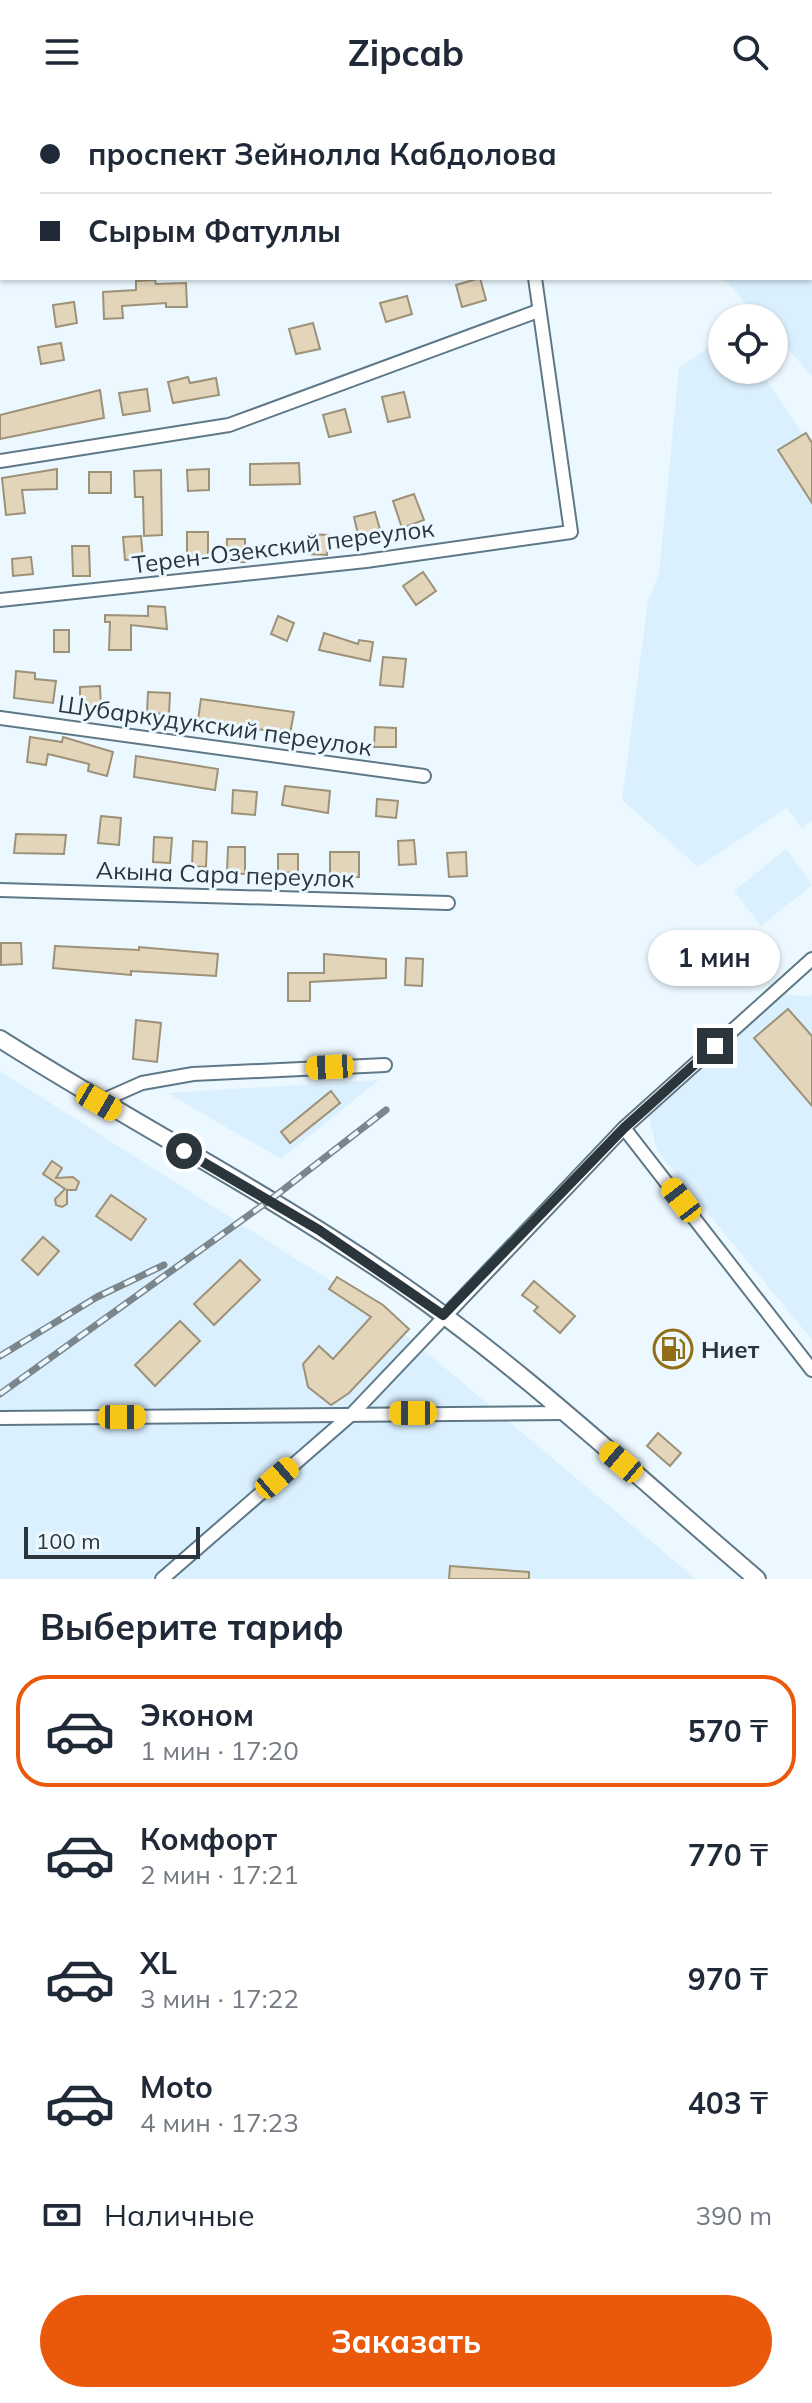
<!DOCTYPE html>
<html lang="ru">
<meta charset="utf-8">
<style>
:root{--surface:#fff;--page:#f2f2f3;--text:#1f2937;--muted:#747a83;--line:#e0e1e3;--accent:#ea580c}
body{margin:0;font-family:Mulish,sans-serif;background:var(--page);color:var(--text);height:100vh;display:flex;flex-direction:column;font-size:30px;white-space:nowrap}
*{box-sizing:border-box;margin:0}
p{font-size:26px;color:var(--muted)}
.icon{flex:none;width:44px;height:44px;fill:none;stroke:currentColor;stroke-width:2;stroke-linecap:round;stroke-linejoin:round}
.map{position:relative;height:1475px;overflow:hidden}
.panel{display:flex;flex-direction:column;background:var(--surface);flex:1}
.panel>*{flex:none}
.hud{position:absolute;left:0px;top:0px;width:812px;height:176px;box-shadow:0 2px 6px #0004;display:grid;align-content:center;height:176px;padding:0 40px;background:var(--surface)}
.fabs{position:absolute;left:708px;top:200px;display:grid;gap:16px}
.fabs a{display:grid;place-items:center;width:80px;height:80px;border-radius:50%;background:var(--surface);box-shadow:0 2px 6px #0004;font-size:40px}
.scale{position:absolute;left:24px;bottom:20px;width:176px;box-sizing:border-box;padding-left:8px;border:4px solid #2a353c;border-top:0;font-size:22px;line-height:28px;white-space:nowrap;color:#2a353c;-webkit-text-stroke:6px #ecf8ff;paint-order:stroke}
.end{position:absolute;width:36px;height:36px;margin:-18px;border:10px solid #2a353c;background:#fff;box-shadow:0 0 0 4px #fff}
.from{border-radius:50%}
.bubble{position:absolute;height:56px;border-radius:28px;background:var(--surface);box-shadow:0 2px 6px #0004;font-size:26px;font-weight:700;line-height:56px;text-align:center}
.car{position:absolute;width:24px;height:48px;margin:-24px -12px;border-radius:10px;box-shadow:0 0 6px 2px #0007;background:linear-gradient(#f5c518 24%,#345 0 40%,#f5c518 0 76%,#345 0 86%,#f5c518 0)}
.hud b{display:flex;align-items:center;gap:28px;height:76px;font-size:30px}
.hud b+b{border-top:2px solid var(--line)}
.hud i{width:20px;height:20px;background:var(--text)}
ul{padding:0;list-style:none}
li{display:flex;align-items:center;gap:24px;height:112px;margin:0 16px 12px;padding:0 24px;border:4px solid transparent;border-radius:32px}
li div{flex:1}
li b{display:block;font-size:30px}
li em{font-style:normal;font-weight:700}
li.selected{border-color:var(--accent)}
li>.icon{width:72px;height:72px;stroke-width:1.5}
h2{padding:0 40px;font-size:36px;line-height:96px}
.pay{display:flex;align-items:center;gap:20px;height:88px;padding:0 40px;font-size:30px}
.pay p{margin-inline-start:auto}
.primary-button{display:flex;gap:16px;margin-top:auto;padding:16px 40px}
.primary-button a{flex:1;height:92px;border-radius:48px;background:var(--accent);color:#fff;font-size:32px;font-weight:700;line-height:92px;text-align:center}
header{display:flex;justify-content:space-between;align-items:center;height:104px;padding:0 40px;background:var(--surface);font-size:36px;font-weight:700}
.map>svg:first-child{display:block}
.built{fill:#dbf0fe}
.building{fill:#e2d5ba;stroke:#9d9178;stroke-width:2}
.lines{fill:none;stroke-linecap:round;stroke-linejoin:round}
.street-casing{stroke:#5e7888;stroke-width:16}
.secondary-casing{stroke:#5e7888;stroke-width:20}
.street{stroke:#fff;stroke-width:12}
.secondary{stroke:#fff;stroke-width:16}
.rail-casing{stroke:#7a858c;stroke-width:7}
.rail{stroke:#ecf8ff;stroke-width:4;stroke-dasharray:12;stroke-linecap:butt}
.route{stroke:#2a353c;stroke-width:10}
.labels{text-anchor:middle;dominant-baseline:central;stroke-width:6;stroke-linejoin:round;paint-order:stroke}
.street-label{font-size:24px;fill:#2a353c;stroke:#ecf8ff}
.poi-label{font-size:24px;font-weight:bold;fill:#2a353c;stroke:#ecf8ff;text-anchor:start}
</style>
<header><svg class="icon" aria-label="menu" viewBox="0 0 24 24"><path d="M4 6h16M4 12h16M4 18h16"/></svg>Zipcab<svg class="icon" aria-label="search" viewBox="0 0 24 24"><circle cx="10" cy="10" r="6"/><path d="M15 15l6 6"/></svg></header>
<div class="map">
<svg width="812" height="1475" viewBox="0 0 812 1475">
<rect width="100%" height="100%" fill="#ecf8ff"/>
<g class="built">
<path d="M604 0H812V272L774 230V214H759L723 174H810V2Z"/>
<path d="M722 234V266H760L812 344V716L802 725 787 704 698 763 622 696 648 497 659 469 679 264Z"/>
<path d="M786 745 812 781 761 822 734 787Z"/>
<path d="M785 890 808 893 812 890V1236L657 1047 648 1010Z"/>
<path d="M0 967 375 1205 696 1475H0Z"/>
<path d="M379 976 281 1055 167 989Z"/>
</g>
<g class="building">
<path d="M480 174 486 196 462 203 456 181Z"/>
<path d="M155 176 156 180 186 179 187 203H166V199L122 202 123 214 104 215 103 188 136 186V177Z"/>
<path d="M407 192 412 210 386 218 380 199Z"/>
<path d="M74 198 77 219 56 223 53 201Z"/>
<path d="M313 219 320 245 296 250 289 225Z"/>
<path d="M61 239 64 256 41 260 38 243Z"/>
<path d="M188 273 190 279 216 274 219 291 173 299 168 278Z"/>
<path d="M147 285 150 307 123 311 119 289Z"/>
<path d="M100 286 104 314 0 335V311Z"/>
<path d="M404 288 410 313 388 318 382 293Z"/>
<path d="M345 305 351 328 329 333 323 311Z"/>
<path d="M806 329 812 339V399L778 346Z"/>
<path d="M299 359 300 380 250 381V360Z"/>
<path d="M57 365V385L22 386 25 409 6 411 2 374Z"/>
<path d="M209 365V386L188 387 187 366Z"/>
<path d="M161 366 162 431 144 432 143 393H135L134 367Z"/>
<rect x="89" y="368" width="22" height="21"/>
<path d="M414 390 424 416 402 424 393 397Z"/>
<path d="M375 408 381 429 359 435 354 413Z"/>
<rect x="187" y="428" width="21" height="25"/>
<path d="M308 430 328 431 327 451 308 450Z"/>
<path d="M141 432 143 455 125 456 123 433Z"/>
<path d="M227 435H245V458H226Z"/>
<path d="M72 442H89L90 472H73Z"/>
<path d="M31 453 33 470 13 472 12 455Z"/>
<path d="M423 468 436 487 416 501 403 482Z"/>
<path d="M148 502 165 503 167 525 131 521V546H109L110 518H105V511L148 512Z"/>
<path d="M278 512 294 519 287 537 271 530Z"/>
<rect x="54" y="526" width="15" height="22"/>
<path d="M324 529 358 540 359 536 373 538 370 557 319 546Z"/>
<path d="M383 553 406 555 403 583 380 581Z"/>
<path d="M16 567 35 569V575L56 577 53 599 14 594Z"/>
<path d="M100 582 101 605H80V583Z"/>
<path d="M148 588 170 589 169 610 147 609Z"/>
<path d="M201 595 294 608 290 630 198 616Z"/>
<path d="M375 623 396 624V643H374Z"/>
<path d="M30 633 62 638 63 633 113 648 107 672 88 667 89 660 48 650 46 661 27 658Z"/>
<path d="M136 652 218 665 215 686 134 673Z"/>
<path d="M285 682 330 687 328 709 282 701Z"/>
<path d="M233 686 257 688 255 711 232 709Z"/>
<path d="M377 695 398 697 396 714 376 712Z"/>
<path d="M101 712 121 714 119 741 98 739Z"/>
<path d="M16 730 66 731 64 750 14 749Z"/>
<path d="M154 733 172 734 170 759 153 758Z"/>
<path d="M414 736 416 760 399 761 398 737Z"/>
<path d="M193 737 207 738 206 763 192 762Z"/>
<path d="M228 743H245V770L227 769Z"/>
<rect x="330" y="748" width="29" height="25"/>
<path d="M466 748 467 772 449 773 447 749Z"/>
<path d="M278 750H298V768L278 769Z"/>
<path d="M1 839H21L22 860 1 861Z"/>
<path d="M55 842 139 846V843L218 850 216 872 131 867V871L53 864Z"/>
<path d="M324 850 386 855V874L310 878V897H288V869H324Z"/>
<path d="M406 854 423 855 422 882 405 881Z"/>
<path d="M788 905 812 932V1002L754 934Z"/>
<path d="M136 916 161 919 157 958 133 955Z"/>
<path d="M331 987 340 999 290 1039 281 1028Z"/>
<path d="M52 1057 62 1064 56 1074 73 1073 79 1078 76 1086H67V1100L62 1103 56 1101 55 1095 65 1085 43 1070Z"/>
<path d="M111 1091 146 1115 131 1136 96 1112Z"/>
<path d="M43 1133 59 1147 38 1171 22 1156Z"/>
<path d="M240 1156 260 1176 214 1221 194 1200Z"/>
<path d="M337 1173 383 1201 409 1225 349 1289 331 1301 308 1283 303 1260 319 1242 333 1255 371 1213 329 1185Z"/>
<path d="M534 1177 575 1212 560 1229 534 1207 538 1203 522 1191Z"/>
<path d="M180 1217 200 1237 155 1282 135 1261Z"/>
<path d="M658 1329 681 1349 670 1362 647 1342Z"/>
<path d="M450 1462 529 1468V1475H449Z"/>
</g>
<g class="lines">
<g class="street-casing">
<g id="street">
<path d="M519 0V2"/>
<path d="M0 41H2"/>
<path d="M0 163H2"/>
<path d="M0 357 229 321 538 207"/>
<path d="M0 496 366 457 571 428 535 174"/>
<path d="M0 614 424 672"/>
<path d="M0 786 448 799"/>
<path d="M99 998 142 979 193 970 385 961"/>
<path d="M624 1024 812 1266"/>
<path d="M0 1314 563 1309"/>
<path d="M162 1475 353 1309 624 1024 812 855"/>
</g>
</g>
<g class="secondary-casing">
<path id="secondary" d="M0 935C126 1015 259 1084 383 1168 516 1258 635 1371 757 1475"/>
</g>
<use href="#street" class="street"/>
<use href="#secondary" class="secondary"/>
<g class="rail-casing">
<g id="rail">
<path d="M0 1252 97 1193 164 1161"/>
<path d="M0 1290 270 1096 386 1006"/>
</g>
</g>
<use href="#rail" class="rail"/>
</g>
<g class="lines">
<path class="route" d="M184 1047 319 1126 443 1211 624 1024 715 942"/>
</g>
<defs>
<g id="fuel-ring" transform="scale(2)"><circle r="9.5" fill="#ecf8ff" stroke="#926f16" stroke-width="1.5"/><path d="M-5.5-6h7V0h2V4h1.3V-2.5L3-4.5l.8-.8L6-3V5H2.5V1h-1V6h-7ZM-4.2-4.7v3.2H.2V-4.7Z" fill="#926f16"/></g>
</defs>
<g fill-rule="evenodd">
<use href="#fuel-ring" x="673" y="1245"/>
</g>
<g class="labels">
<g class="street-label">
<text transform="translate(283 442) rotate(-7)">Терен-Озекский переулок</text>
<text transform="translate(215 621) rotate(8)">Шубаркудукский переулок</text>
<text transform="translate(225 770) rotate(2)">Акына Сара переулок</text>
</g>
<g class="poi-label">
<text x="701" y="1245">Ниет</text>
</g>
</g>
</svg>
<div class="fabs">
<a><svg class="icon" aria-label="locate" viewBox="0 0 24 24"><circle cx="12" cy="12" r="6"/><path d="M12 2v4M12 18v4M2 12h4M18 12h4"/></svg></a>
</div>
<div class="scale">100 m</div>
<i class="end from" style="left:184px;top:1047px"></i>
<i class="end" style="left:715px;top:942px"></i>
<div class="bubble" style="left:648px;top:826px;width:132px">1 мин</div>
<i class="car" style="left:330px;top:963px;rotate:267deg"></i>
<i class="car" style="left:99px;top:998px;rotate:120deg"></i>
<i class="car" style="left:681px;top:1096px;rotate:322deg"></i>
<i class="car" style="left:413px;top:1309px;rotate:270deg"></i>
<i class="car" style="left:122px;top:1313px;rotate:90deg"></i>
<i class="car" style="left:621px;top:1358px;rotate:310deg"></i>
<i class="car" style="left:277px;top:1374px;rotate:49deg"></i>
<div class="hud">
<b><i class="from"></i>проспект Зейнолла Кабдолова</b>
<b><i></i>Сырым Фатуллы</b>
</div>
</div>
<section class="panel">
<h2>Выберите тариф</h2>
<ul>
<li class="selected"><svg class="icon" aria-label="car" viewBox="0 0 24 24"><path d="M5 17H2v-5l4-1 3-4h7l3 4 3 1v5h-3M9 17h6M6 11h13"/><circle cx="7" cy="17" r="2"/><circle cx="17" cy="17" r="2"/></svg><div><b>Эконом</b><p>1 мин · 17:20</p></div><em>570 ₸</em></li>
<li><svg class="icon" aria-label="car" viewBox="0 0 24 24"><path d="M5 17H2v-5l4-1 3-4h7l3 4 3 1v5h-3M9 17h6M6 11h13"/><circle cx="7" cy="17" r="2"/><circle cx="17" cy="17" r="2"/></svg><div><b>Комфорт</b><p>2 мин · 17:21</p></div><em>770 ₸</em></li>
<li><svg class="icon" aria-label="car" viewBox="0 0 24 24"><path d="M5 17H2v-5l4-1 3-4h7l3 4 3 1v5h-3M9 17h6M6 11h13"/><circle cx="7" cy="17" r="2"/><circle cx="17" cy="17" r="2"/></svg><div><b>XL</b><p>3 мин · 17:22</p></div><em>970 ₸</em></li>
<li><svg class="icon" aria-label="car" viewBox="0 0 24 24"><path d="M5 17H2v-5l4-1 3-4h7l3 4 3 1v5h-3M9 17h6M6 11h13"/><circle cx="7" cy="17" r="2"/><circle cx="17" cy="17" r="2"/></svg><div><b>Moto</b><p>4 мин · 17:23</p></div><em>403 ₸</em></li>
</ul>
<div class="pay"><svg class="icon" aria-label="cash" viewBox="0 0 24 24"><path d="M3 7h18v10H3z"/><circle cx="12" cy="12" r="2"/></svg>Наличные<p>390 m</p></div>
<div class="primary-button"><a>Заказать</a></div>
</section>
